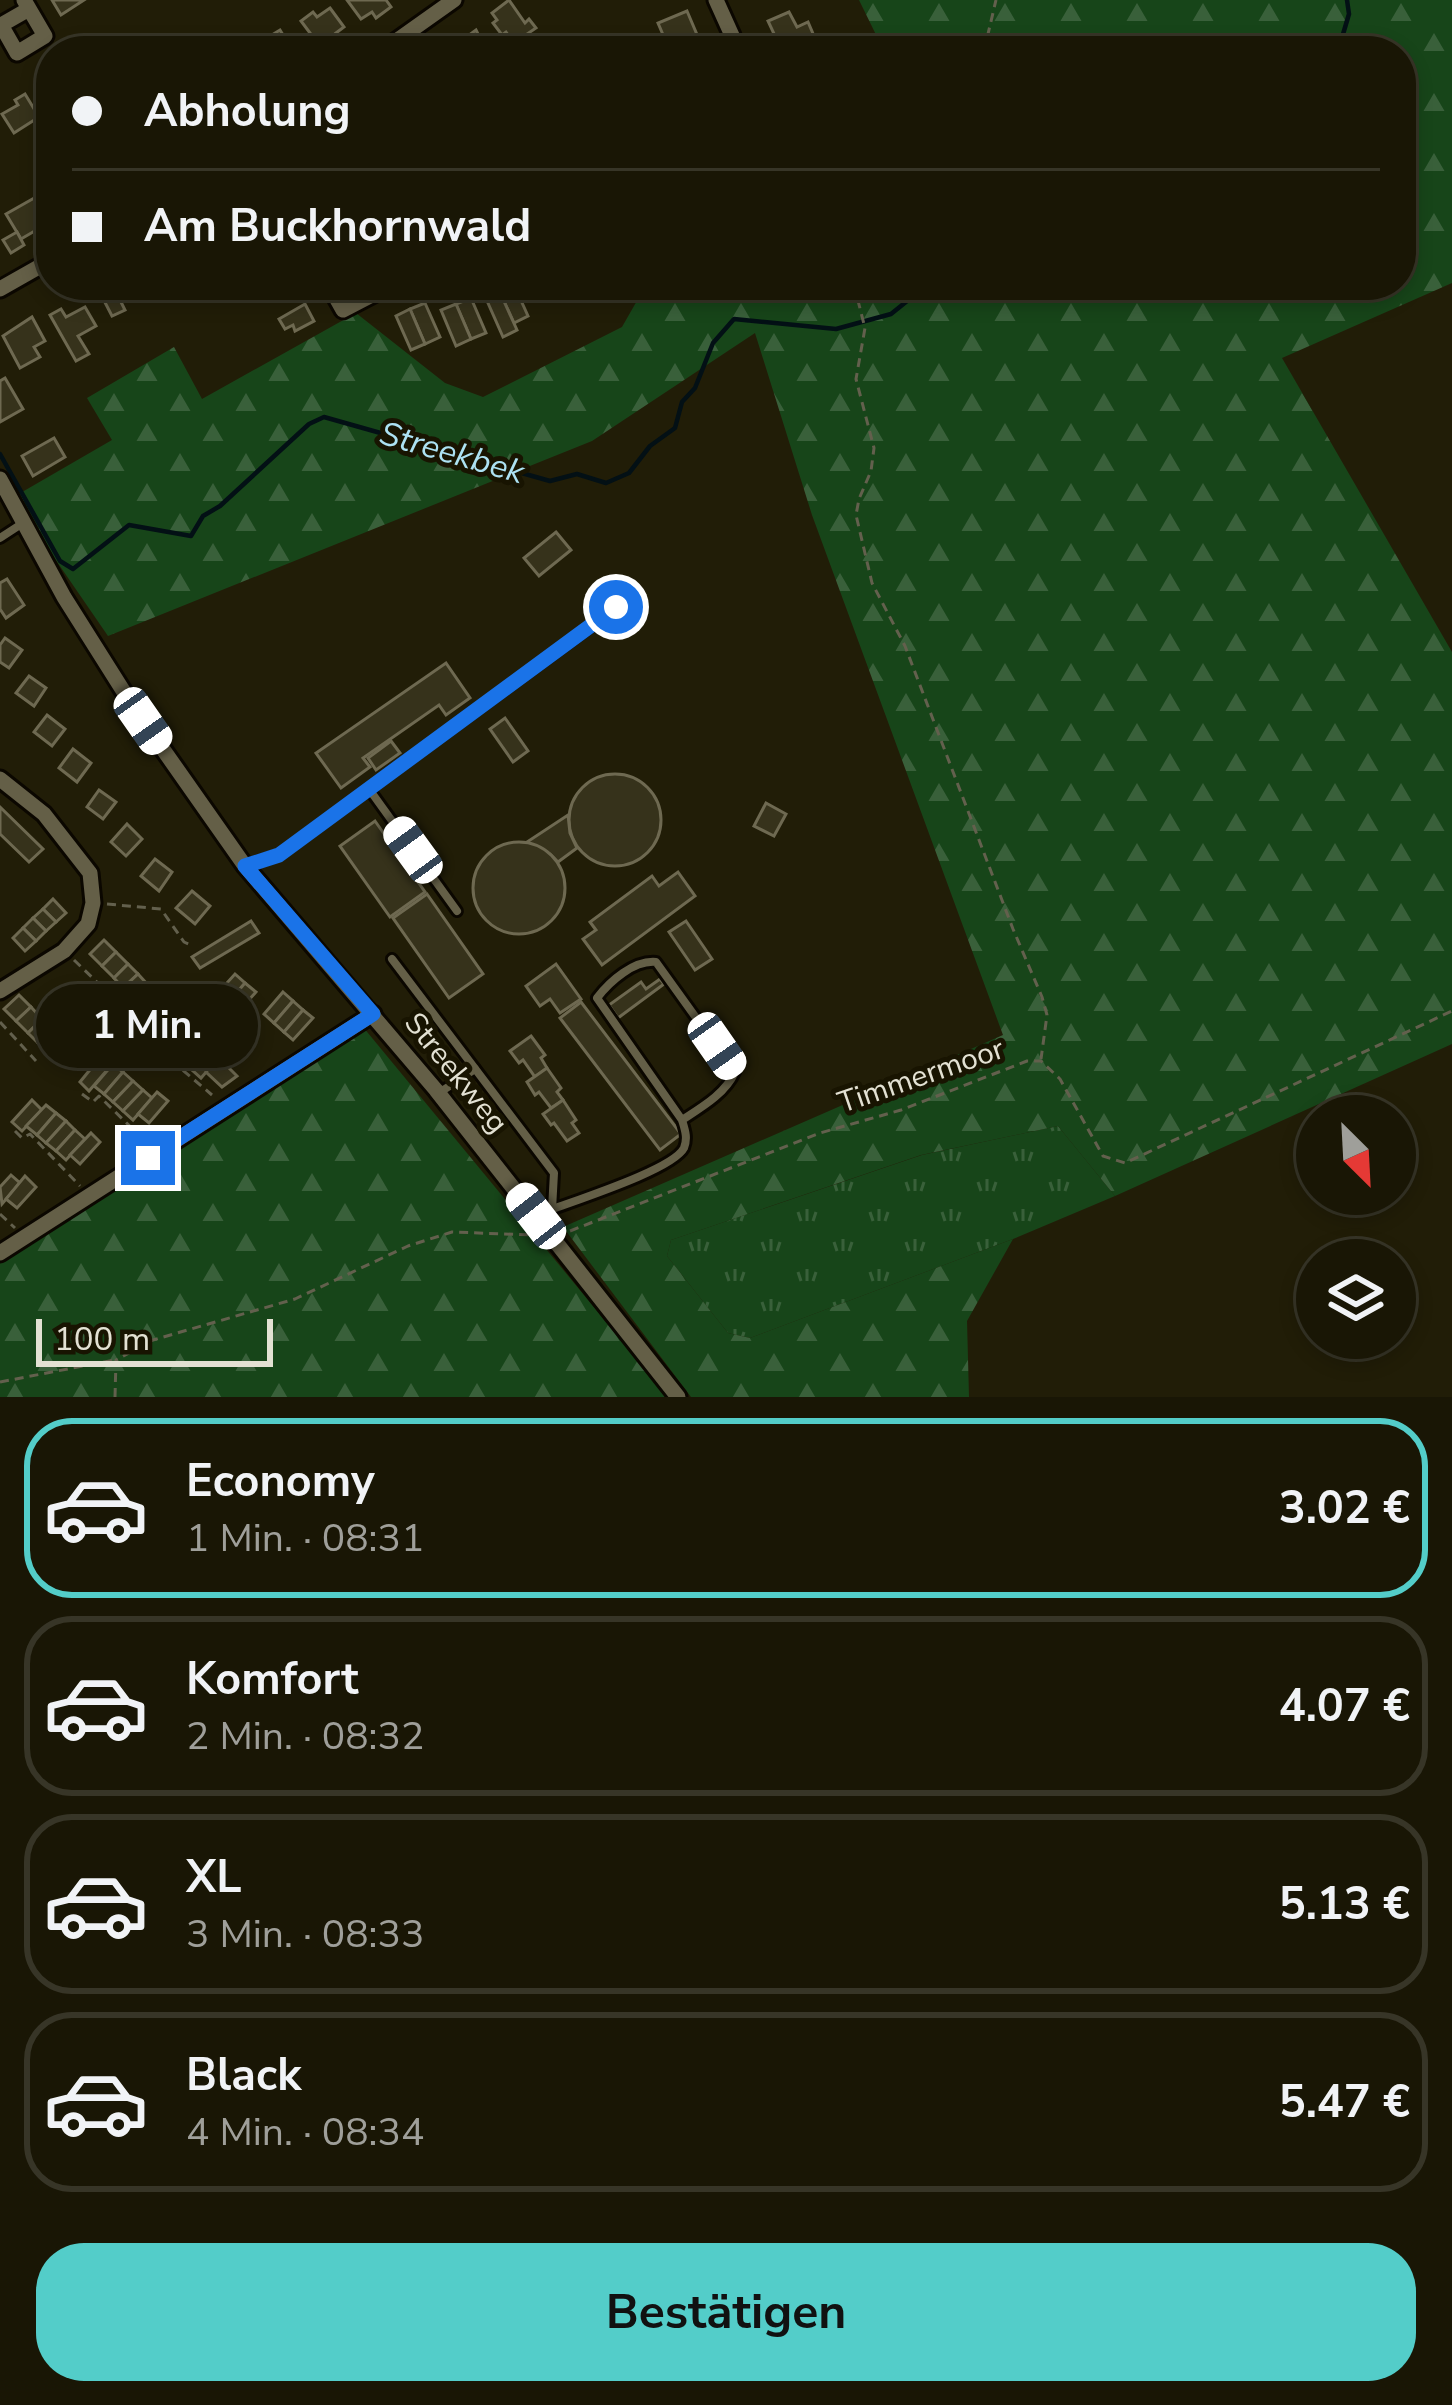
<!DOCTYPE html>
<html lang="de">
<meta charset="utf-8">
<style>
:root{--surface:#191605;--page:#262313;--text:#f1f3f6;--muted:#9f9f9a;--line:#373527;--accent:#53cdc9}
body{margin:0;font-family:"Nunito Sans",sans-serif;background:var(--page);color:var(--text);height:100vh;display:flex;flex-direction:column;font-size:45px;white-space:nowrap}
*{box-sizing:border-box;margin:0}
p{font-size:39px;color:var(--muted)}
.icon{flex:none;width:66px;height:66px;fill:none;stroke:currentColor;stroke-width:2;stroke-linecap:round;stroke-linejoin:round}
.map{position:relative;height:1397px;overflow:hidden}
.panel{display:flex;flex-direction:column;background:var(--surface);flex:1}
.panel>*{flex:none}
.top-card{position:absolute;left:36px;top:36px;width:1380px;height:264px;border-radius:48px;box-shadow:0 6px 18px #0003,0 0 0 3px var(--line);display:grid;align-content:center;height:264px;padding:0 36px;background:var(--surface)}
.needle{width:78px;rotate:156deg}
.tools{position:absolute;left:1296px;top:1095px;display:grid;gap:24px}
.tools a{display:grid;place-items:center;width:120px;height:120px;border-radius:50%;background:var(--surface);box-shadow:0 6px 18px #0003,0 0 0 3px var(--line);font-size:60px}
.scale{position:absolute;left:36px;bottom:30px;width:237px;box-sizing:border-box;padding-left:12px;border:6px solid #e3e1d3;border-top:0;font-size:33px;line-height:42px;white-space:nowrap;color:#e3e1d3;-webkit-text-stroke:9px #181401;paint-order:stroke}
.end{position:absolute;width:54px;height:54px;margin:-27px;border:15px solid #1a73e8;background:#fff;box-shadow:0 0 0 6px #fff}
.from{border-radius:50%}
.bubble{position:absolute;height:84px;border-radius:42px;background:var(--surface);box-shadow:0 6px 18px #0003,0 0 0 3px var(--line);font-size:39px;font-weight:700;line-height:84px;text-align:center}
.car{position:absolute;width:36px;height:72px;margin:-36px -18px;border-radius:15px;box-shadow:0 0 9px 3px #0007;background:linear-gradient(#fff 24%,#345 0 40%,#fff 0 76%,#345 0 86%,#fff 0)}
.top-card b{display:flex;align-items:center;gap:42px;height:114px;font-size:45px}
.top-card b+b{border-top:3px solid var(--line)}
.top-card i{width:30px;height:30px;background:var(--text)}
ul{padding:21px 0 0;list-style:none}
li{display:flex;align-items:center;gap:36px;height:180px;margin:0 24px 18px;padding:0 12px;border:6px solid var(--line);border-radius:48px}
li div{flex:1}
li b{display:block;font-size:45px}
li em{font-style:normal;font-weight:700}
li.current{border-color:var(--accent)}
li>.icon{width:108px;height:108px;stroke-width:1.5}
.cta{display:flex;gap:24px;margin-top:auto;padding:24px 36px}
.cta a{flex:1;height:138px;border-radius:48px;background:var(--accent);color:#111;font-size:48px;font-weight:700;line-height:138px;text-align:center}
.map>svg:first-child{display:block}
.grass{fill:url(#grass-tufts)}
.forest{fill:url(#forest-firs)}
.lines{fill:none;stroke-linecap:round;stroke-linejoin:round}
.stream{stroke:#031015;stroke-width:4.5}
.building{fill:#36321b;stroke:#6e6951;stroke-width:3}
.service-casing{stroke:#0b0700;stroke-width:14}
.minor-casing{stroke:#0b0700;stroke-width:21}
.path{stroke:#63604d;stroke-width:3;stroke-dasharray:9 6;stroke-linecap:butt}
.service{stroke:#645f47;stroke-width:8}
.minor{stroke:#645f47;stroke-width:15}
.route{stroke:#1a73e8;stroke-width:15}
.labels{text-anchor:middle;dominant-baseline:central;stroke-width:10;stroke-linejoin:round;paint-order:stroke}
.street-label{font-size:30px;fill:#e3e1d3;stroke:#181401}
.water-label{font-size:33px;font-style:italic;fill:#ade2f3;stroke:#181401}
</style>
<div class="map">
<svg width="1452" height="1397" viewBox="0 0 1452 1397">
<defs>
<pattern id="grass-tufts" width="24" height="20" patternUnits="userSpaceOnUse" patternTransform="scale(3)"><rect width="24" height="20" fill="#174519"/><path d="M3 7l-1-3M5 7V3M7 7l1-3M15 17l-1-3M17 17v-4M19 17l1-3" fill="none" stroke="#39603a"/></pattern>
<pattern id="forest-firs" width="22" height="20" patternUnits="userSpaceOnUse" patternTransform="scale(3)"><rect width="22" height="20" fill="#174519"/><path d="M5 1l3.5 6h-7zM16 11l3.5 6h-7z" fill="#39603a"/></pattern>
</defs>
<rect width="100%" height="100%" fill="#211d07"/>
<path class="grass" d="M1058 1126 1115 1196 1013 1239 750 1338 728 1333 667 1256 671 1240 922 1155Z"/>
<g class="forest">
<path d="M859 0H1452V283L1282 358 1452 652V1044L1115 1196 1058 1126 921 1155 671 1240 667 1256 728 1333 750 1338 1013 1239 967 1321 969 1397H691L563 1227 1003 1035 812 515 755 333 592 441 108 636 53 556 17 495 112 440 87 398 174 347 202 399 356 313 445 383 483 397 622 327 646 285H1401V51H884Z"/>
<path d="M363 1027 668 1397H0V1263Z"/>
</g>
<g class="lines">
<g class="stream">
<path d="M1338 51 1349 14 1347 0"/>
<path d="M0 454 60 561 73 569 129 525 191 536 203 516 220 506 309 424 324 417 550 481 577 474 606 483 629 473 650 446 675 428 682 402 695 388 713 343 734 319 836 329 891 314 922 289 934 285"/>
</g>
</g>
<g class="building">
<path d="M52 0H84L61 15Z"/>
<path d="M347 0H386L391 7 376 18 372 12 361 19Z"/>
<path d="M509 0 525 23 529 19 536 28 514 43 506 32 502 35 493 23 497 20 492 13Z"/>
<path d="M330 8 344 27 336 33 338 35 319 45 301 21 313 12 317 17Z"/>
<path d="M687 11 698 37 693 39 697 47 688 51H674L670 43 667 44 658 23Z"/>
<path d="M789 12 797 27 808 22 814 36 782 51 768 21Z"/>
<path d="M280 30 291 48 289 51H268L262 41Z"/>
<path d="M476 30 486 50 451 51 450 49Z"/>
<path d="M25 94 39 117 14 133 2 114 18 105 15 100Z"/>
<path d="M36 197 50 222 21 239 6 214Z"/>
<path d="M17 232 24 245 11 253 3 240Z"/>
<path d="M96 285H131L134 292 120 300 125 310 112 316Z"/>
<path d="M504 285H514L528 316 514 323 498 288Z"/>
<path d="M498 288 517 330 503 337 484 294Z"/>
<path d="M471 298 486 333 471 339 456 304Z"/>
<path d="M425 303 440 337 425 344 410 309Z"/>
<path d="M305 304 314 321 295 331 293 325 285 329 279 319Z"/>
<path d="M456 304 471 339 456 346 441 310Z"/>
<path d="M85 307 96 326 78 336 89 354 76 361 50 315 61 309 66 317Z"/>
<path d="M410 309 425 344 411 350 396 316Z"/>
<path d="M32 317 45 341 34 347 40 357 20 368 3 336Z"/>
<path d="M5 378 23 409 0 422V381Z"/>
<path d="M54 438 65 457 33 476 22 456Z"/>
<path d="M556 532 571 550 539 576 524 558Z"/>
<path d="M7 579 24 605 6 618 0 609V583Z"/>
<path d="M5 638 22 650 9 668 0 662V645Z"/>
<path d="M446 663 470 698 446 715 439 705 363 758 370 767 341 788 316 753Z"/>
<path d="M29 676 46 688 34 706 16 693Z"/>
<path d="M47 715 65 729 52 746 34 732Z"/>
<path d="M505 718 528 751 513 762 490 729Z"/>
<path d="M391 741 400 753 376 770 368 758Z"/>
<path d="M73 749 91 763 77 782 59 768Z"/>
<circle cx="615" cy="820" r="46"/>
<path d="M99 790 116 802 103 819 87 807Z"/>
<path d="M766 803 786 814 774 836 754 826Z"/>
<path d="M0 807 43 849 29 862 0 834Z"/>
<path d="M568 815 570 833 577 848 558 862 550 854 527 842Z"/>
<path d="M375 821 425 892 390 917 340 846Z"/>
<path d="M127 824 142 839 126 856 111 842Z"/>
<circle cx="519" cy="888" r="46"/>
<path d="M155 859 172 872 159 891 141 876Z"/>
<path d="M678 872 695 896 602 965 583 939 596 930 590 922 652 876 659 886Z"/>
<path d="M192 891 210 906 195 924 176 908Z"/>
<path d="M427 894 483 974 449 998 393 918Z"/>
<path d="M53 899 66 913 56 922 43 909Z"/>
<path d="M43 909 56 922 46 931 33 918Z"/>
<path d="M33 918 46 931 36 941 23 928Z"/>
<path d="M251 921 259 933 200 968 192 957Z"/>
<path d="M686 921 712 959 695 970 669 932Z"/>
<path d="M23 928 36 941 25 951 13 938Z"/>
<path d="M104 940 116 952 102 966 90 954Z"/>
<path d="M116 952 128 964 114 978 102 966Z"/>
<path d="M128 964 138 974 123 988 114 978Z"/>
<path d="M556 964 581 999 560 1013 550 999 540 1006 526 986Z"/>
<path d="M138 974 148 985 134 999 123 988Z"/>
<path d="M235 974 245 983 227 1004 216 995Z"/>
<path d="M660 979 664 984 618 1018 609 1005 641 982 646 989Z"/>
<path d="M245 983 256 992 237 1013 227 1004Z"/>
<path d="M283 992 293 1001 274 1023 264 1014Z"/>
<path d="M19 995 31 1007 16 1021 4 1009Z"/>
<path d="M293 1001 303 1010 284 1032 274 1023Z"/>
<path d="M581 1002 681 1134 660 1150 560 1018Z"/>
<path d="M31 1007 42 1019 28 1033 16 1021Z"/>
<path d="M303 1010 313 1018 293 1040 284 1032Z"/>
<path d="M42 1019 52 1029 38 1043 28 1033Z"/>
<path d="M165 1020 175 1029 158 1049 147 1040Z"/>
<path d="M180 1022 191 1032 173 1053 162 1044Z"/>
<path d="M52 1029 63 1040 48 1054 38 1043Z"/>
<path d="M191 1032 200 1040 182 1061 173 1053Z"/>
<path d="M531 1036 545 1055 541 1058 547 1068 535 1077 523 1060 519 1063 510 1051Z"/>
<path d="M200 1040 210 1047 191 1069 182 1061Z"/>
<path d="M210 1047 220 1056 201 1078 191 1069Z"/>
<path d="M223 1050 235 1060 228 1067 237 1076 222 1087 206 1072Z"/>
<path d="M98 1060 108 1069 89 1091 80 1082Z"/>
<path d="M113 1064 123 1072 104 1094 94 1086Z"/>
<path d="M547 1068 561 1088 557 1092 563 1100 551 1108 539 1092 535 1095 527 1082Z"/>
<path d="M123 1072 133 1081 113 1102 104 1094Z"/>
<path d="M133 1081 143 1090 123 1111 113 1102Z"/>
<path d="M143 1090 152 1098 133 1120 123 1111Z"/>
<path d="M157 1092 168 1101 149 1123 138 1114Z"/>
<path d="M32 1100 42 1110 22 1131 12 1122Z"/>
<path d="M563 1100 576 1120 572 1123 579 1133 567 1141 554 1123 551 1125 543 1114Z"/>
<path d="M46 1105 56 1113 37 1135 26 1126Z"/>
<path d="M56 1113 66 1121 46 1143 37 1135Z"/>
<path d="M66 1121 75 1130 56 1151 46 1143Z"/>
<path d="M75 1130 85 1139 66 1160 56 1151Z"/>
<path d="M91 1133 100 1142 80 1164 70 1155Z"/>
<path d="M11 1175 20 1183 2 1204 0 1187Z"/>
<path d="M25 1176 36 1187 17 1208 6 1199Z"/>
</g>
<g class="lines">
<g class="service-casing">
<g id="service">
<path d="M0 538 23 523"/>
<path d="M369 789 457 911"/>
<path d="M247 865 279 855 617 607"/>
<path d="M392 959 554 1173 552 1209"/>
<path d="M439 1093 475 1069"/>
<path d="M537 1215C566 1203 672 1171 684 1148 688 1138 685 1130 682 1120L597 998C610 981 634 960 656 962L735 1072C725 1094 702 1107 682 1120"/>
</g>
</g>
<g class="minor-casing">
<g id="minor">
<path d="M24 0 45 36 17 53 1 25 29 9"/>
<path d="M716 0 739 51"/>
<path d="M382 51 454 0"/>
<path d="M329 285 343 310 391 285"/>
<path d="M0 289 51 260"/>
<path d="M0 479 64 597 134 708 245 866 436 1090 678 1397"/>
<path d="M0 779 44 814 90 873 93 903 88 924 64 951 0 991"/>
<path d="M0 1253 373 1014"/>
</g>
</g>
<g class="path">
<path d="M984 51 996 0"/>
<path d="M854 285 865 328 856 379 874 448 871 471 859 499 856 515 872 583 905 646 1013 929 1042 997 1047 1015 1041 1059"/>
<path d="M107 904 161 909 184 942 193 946"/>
<path d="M74 960 123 1007"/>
<path d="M0 1022 36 1061"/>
<path d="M148 1050 159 1059 165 1055 212 1095"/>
<path d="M82 1094 93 1102 99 1096 147 1143"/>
<path d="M15 1131 22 1138 30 1134 80 1186"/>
<path d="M0 1214 15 1228"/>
<path d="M570 1231 820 1133 901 1110 1027 1061H1041L1060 1079 1103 1156 1125 1163 1452 1011"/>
<path d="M0 1382 114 1360"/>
<path d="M115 1397 116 1360 153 1340 295 1299 408 1246 452 1232 532 1235"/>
</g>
<use href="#service" class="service"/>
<use href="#minor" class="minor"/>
</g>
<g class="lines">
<path class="route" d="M148 1158 373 1014 245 866 279 855 616 607"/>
</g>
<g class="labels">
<g class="street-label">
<text transform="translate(456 1073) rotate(51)">Streekweg</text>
<text transform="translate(921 1076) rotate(-19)">Timmermoor</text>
</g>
<g class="water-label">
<text transform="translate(452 453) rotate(16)">Streekbek</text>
</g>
</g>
</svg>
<div class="tools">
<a><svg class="needle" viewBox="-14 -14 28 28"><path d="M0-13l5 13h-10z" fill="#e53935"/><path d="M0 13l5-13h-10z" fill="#9f9f9a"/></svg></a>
<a><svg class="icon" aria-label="layers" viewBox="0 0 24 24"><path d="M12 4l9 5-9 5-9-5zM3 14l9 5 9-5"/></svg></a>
</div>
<div class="scale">100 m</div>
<i class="end from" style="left:616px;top:607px"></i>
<i class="end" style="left:148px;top:1158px"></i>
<div class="bubble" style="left:36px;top:984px;width:222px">1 Min.</div>
<i class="car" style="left:143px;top:721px;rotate:145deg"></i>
<i class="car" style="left:413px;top:850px;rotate:324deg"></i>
<i class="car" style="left:717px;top:1046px;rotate:145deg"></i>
<i class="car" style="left:536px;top:1216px;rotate:322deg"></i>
<div class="top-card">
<b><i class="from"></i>Abholung</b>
<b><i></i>Am Buckhornwald</b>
</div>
</div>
<section class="panel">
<ul>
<li class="current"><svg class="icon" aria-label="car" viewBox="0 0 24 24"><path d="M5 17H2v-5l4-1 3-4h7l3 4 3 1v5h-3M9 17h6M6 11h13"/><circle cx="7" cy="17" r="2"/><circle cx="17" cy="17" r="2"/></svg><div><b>Economy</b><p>1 Min. · 08:31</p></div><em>3.02 €</em></li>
<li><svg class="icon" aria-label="car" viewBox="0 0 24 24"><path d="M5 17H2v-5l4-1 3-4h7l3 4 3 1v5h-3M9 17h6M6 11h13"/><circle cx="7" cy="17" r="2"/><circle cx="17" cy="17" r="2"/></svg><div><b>Komfort</b><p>2 Min. · 08:32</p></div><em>4.07 €</em></li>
<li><svg class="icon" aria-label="car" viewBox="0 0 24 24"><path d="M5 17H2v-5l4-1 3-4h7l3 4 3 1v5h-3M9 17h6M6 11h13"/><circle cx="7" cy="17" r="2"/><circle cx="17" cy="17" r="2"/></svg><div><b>XL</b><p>3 Min. · 08:33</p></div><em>5.13 €</em></li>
<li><svg class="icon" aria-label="car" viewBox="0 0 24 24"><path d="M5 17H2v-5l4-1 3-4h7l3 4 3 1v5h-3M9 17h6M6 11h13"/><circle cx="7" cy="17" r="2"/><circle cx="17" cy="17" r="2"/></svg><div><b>Black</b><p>4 Min. · 08:34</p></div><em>5.47 €</em></li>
</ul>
<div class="cta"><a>Bestätigen</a></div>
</section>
